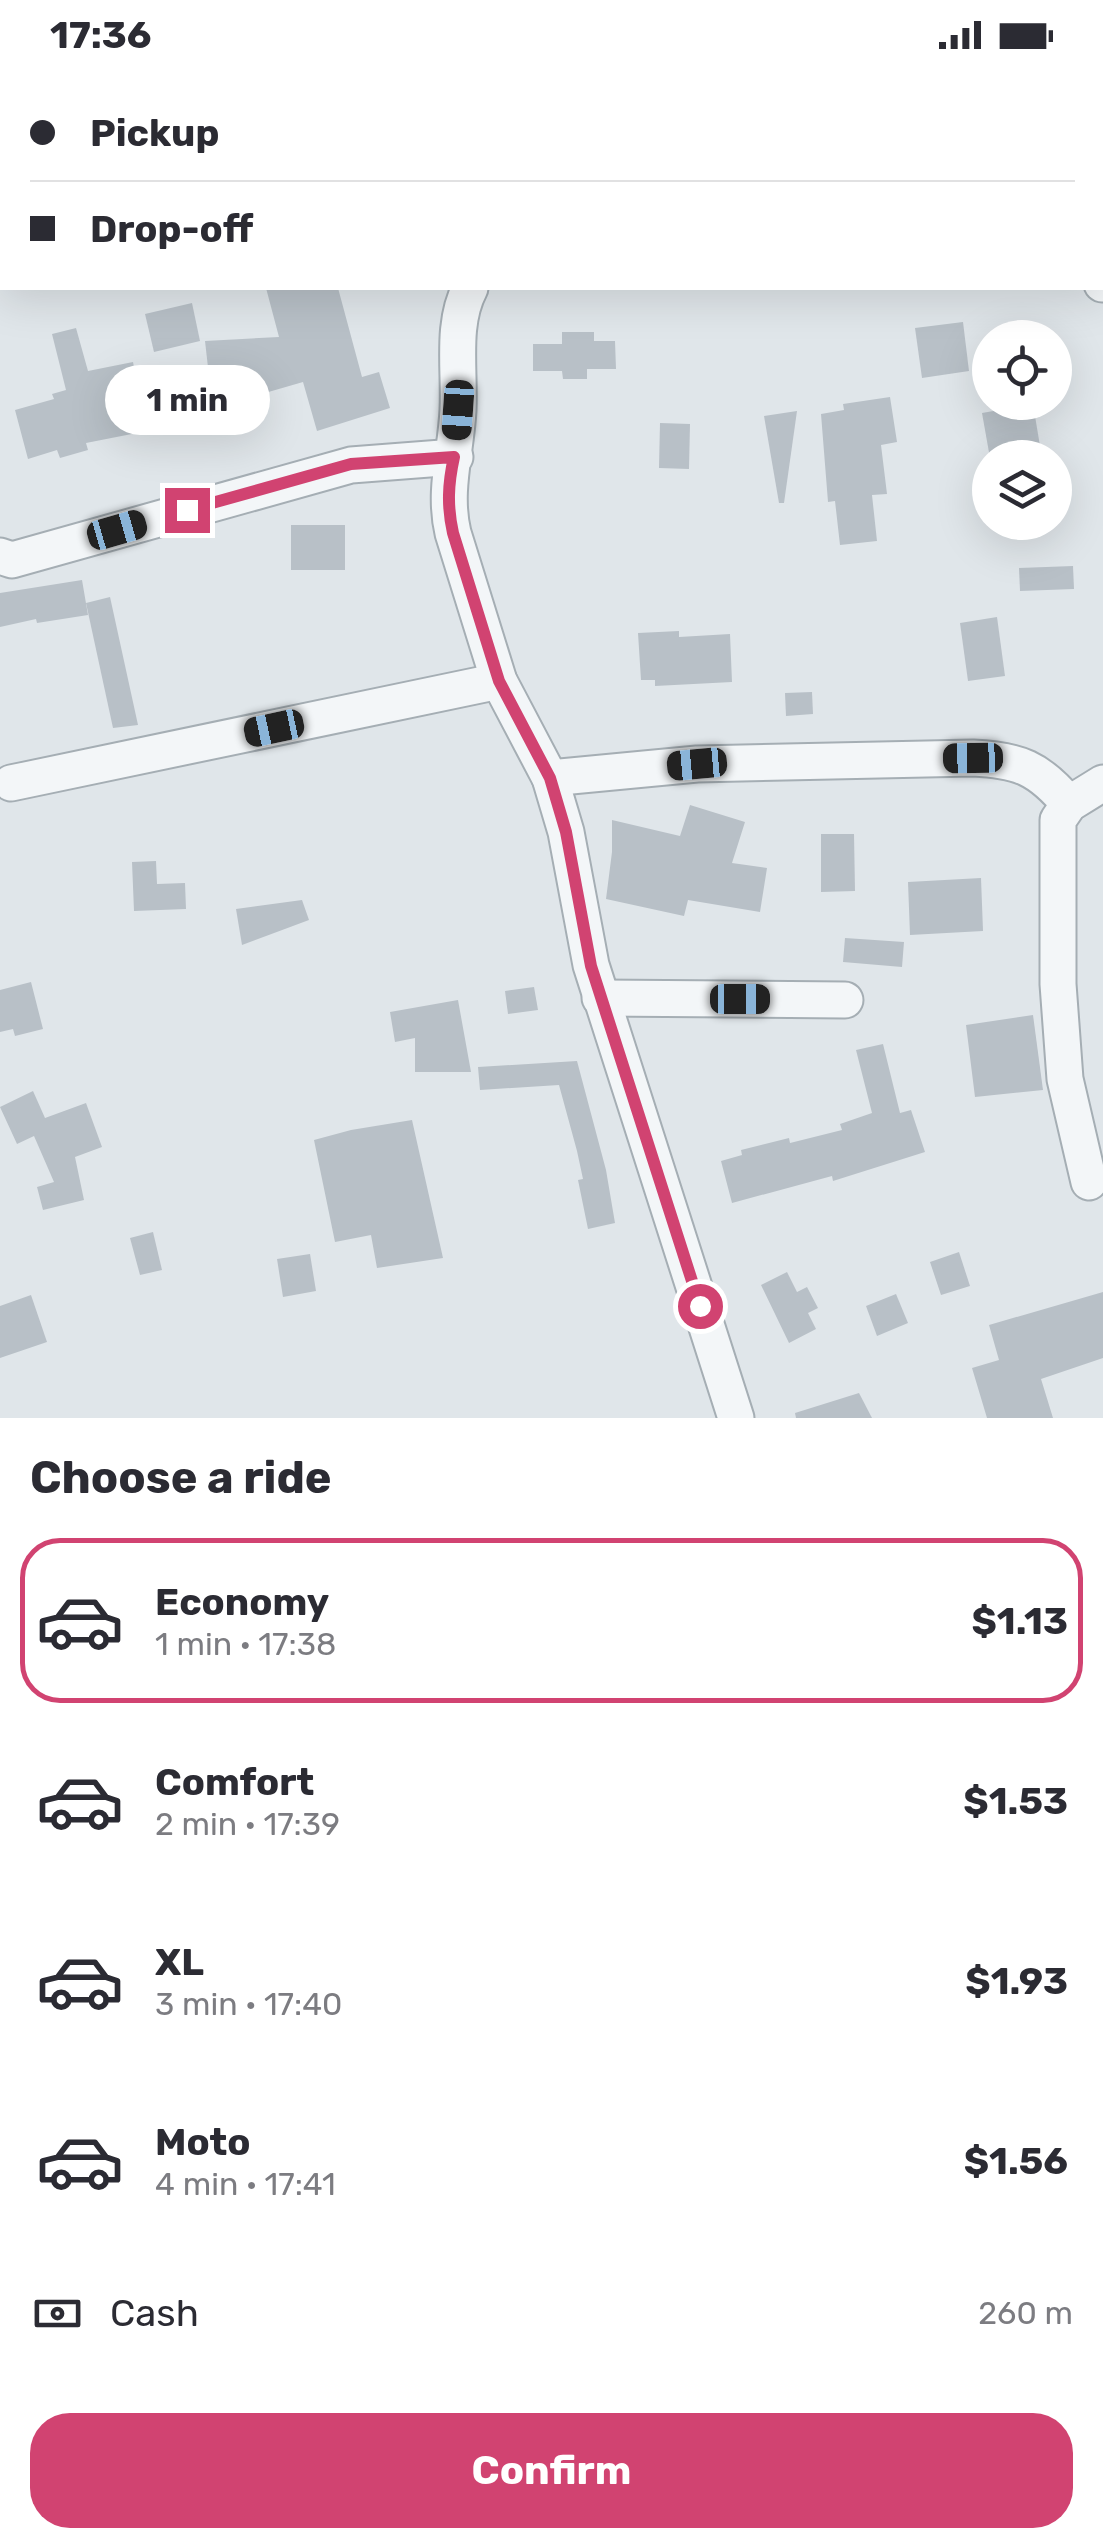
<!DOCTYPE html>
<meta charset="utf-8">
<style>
:root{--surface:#fff;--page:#f7f7f7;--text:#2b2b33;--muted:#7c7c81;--line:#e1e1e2;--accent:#d14371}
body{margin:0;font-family:Rubik,sans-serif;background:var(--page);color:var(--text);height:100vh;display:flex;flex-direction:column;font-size:38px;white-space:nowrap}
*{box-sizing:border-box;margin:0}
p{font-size:32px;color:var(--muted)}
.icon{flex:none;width:55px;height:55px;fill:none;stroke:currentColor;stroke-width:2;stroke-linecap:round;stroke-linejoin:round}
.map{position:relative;height:1348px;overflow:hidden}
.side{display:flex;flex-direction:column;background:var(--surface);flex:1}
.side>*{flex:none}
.hud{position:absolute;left:0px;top:0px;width:1105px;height:220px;box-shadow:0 10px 40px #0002;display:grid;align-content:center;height:220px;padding:0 30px;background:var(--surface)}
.buttons{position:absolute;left:972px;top:250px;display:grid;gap:20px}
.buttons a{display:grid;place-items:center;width:100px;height:100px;border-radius:50%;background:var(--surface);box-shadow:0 10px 40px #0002;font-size:50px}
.end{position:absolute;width:45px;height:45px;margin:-22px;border:12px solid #d14371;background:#fff;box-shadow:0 0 0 5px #fff}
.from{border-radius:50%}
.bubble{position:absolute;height:70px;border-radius:35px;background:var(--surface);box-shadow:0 10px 40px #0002;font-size:32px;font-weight:700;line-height:70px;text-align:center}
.car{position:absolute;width:30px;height:60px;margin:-30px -15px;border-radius:12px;box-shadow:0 0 8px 2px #0007;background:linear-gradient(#222 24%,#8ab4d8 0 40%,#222 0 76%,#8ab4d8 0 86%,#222 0)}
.hud b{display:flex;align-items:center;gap:35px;height:95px;font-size:38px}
.hud b+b{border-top:2px solid var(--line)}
.hud i{width:25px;height:25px;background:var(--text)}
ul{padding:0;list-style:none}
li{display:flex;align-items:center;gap:30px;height:165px;margin:0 20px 15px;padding:0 10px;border:5px solid transparent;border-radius:40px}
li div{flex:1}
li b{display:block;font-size:38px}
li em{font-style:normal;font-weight:700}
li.selected{border-color:var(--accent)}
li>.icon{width:90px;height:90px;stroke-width:1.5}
h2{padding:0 30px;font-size:45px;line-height:120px}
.pay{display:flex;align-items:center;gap:25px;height:110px;padding:0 30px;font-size:38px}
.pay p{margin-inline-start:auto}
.primary-button{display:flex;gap:20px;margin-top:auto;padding:20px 30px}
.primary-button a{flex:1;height:115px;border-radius:40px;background:var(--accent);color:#fff;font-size:40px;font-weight:700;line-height:115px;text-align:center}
.status{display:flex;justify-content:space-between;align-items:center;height:70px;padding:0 50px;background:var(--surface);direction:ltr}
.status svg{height:28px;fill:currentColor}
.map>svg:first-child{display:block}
.building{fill:#b8c0c7}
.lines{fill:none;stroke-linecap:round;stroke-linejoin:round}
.minor-casing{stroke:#a5aeb4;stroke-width:39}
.minor{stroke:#f3f6f8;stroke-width:35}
.route{stroke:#d14371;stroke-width:12}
</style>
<div class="status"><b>17:36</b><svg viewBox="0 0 49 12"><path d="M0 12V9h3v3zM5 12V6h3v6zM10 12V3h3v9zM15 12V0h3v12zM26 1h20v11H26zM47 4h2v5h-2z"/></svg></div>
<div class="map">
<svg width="1103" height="1348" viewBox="0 0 1103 1348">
<rect width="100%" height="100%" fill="#e0e6ea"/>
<g class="building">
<path d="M266 218H338L362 307 379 302 390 338 317 361 303 312 258 325 260 344 214 350 205 271 279 267Z"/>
<path d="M192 233 200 271 154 282 145 244Z"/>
<path d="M963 252 969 301 922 308 915 258Z"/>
<path d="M76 258 88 301 133 292 147 361 86 373 88 380 60 388 57 380 28 389 15 340 54 329 52 324 66 320 52 264Z"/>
<path d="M562 262H594V271H615L616 299H587V309H563L562 301H533V274H562Z"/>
<path d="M890 327 897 372 881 375 887 424 872 425 877 471 840 475 835 431 828 432 821 344 844 340 843 334Z"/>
<path d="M1033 334 1042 388H990L982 343Z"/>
<path d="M797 341 784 433H779L764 346Z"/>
<path d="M660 353 690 354 689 399 659 398Z"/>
<rect x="291" y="455" width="54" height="45"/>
<path d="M1073 496 1074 519 1020 521 1019 498Z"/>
<path d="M82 510 88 545 37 553 36 549 0 557V523Z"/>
<path d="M110 527 138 655 113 658 86 533Z"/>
<path d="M997 547 1005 606 968 611 960 553Z"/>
<path d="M679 561V567L730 564 732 612 655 616V610H641L638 563Z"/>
<path d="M812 622 813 644 786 646 785 623Z"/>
<path d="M690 735 745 752 732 793 767 798 760 842 688 830 684 846 606 829 612 782V750L680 766Z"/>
<path d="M821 764H854L855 821 821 822Z"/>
<path d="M156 791 157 814 185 813 186 839 134 841 132 792Z"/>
<path d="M981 808 983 861 910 865 908 812Z"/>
<path d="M302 830 309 850 242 875 236 839Z"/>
<path d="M845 868 904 872 902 897 843 892Z"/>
<path d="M31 912 43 959 15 966 13 959 0 962V920Z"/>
<path d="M534 917 538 940 508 944 505 921Z"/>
<path d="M458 930 471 1002H415V968L395 972 390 942Z"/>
<path d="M1033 945 1043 1020 975 1027 966 955Z"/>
<path d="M883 974 900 1043 911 1040 925 1082 833 1111 832 1106 732 1133 721 1091 742 1085 741 1080 789 1068 790 1073 842 1060 840 1054 872 1043 856 980Z"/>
<path d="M577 991 606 1100 615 1153 588 1159 578 1110 583 1109 577 1081 559 1015 480 1020 478 997Z"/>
<path d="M33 1021 45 1048 86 1033 102 1077 75 1087 84 1130 43 1140 37 1117 54 1112 34 1066 17 1074 0 1037Z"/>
<path d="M412 1050 443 1188 377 1198 371 1165 335 1172 314 1070 351 1060Z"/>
<path d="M153 1162 162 1200 140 1205 130 1168Z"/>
<path d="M959 1182 970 1216 941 1225 930 1192Z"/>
<path d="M310 1184 316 1221 283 1227 277 1189Z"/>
<path d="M787 1202 797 1222 807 1217 818 1238 808 1243 816 1259 789 1273 761 1215Z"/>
<path d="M1103 1222V1288L1041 1309 1053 1348H987L972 1298 999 1290 989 1255Z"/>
<path d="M896 1224 908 1253 877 1266 866 1236Z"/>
<path d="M31 1225 47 1272 0 1288V1236Z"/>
<path d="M859 1323 872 1348H796L795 1343Z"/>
</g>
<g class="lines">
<g class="minor-casing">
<g id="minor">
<path d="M570 2V0"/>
<path d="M1102 214H1103"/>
<path d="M470 218C451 254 460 299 458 340 456 382 443 421 453 463L499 611 550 708 566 762 591 895 736 1348"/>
<path d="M0 486 12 490 351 395 455 387"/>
<path d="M550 708 697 694 973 688C1019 690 1039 698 1069 734"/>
<path d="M11 713 499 611"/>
<path d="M600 928 845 930"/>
<path d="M1089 1112 1065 1009 1058 914V750L1069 734 1103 713"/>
</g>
</g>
<use href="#minor" class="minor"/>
</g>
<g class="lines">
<path class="route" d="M187 440 351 394 454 387C448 414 447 436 453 463L499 611 550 708 566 762 591 896 700 1236"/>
</g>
</svg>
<div class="buttons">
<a><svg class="icon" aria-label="locate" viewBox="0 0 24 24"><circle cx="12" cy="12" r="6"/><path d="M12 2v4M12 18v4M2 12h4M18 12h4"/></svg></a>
<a><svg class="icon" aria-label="layers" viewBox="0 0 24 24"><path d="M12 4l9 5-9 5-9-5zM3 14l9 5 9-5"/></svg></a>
</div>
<i class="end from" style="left:700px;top:1236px"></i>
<i class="end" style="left:187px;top:440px"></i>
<div class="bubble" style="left:105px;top:295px;width:165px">1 min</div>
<i class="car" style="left:458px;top:340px;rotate:184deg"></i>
<i class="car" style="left:117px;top:460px;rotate:74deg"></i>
<i class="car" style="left:274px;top:658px;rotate:258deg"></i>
<i class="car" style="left:973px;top:688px;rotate:269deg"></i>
<i class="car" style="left:697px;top:694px;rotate:265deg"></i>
<i class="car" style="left:740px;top:929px;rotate:90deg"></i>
<div class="hud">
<b><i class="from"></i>Pickup</b>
<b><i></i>Drop-off</b>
</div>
</div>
<section class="side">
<h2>Choose a ride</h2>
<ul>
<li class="selected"><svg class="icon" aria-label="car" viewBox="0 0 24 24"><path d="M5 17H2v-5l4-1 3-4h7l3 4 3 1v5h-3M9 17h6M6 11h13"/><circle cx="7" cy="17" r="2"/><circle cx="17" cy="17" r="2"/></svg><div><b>Economy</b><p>1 min · 17:38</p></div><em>$1.13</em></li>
<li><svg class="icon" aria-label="car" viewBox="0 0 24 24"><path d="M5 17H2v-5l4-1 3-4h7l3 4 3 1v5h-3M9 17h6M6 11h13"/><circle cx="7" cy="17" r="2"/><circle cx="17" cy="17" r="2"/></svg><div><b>Comfort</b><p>2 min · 17:39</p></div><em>$1.53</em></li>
<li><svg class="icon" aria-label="car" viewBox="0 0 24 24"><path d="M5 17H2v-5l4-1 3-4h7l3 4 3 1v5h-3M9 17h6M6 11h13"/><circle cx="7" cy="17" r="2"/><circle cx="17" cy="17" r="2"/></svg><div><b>XL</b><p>3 min · 17:40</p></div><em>$1.93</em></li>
<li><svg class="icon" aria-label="car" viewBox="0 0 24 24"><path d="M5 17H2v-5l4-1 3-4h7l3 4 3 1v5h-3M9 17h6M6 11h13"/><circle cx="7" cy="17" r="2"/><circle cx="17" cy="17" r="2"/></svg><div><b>Moto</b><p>4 min · 17:41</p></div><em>$1.56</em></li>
</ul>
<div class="pay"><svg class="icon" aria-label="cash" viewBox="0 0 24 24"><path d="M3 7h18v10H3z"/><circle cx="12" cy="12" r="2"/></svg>Cash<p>260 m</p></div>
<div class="primary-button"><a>Confirm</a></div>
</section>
